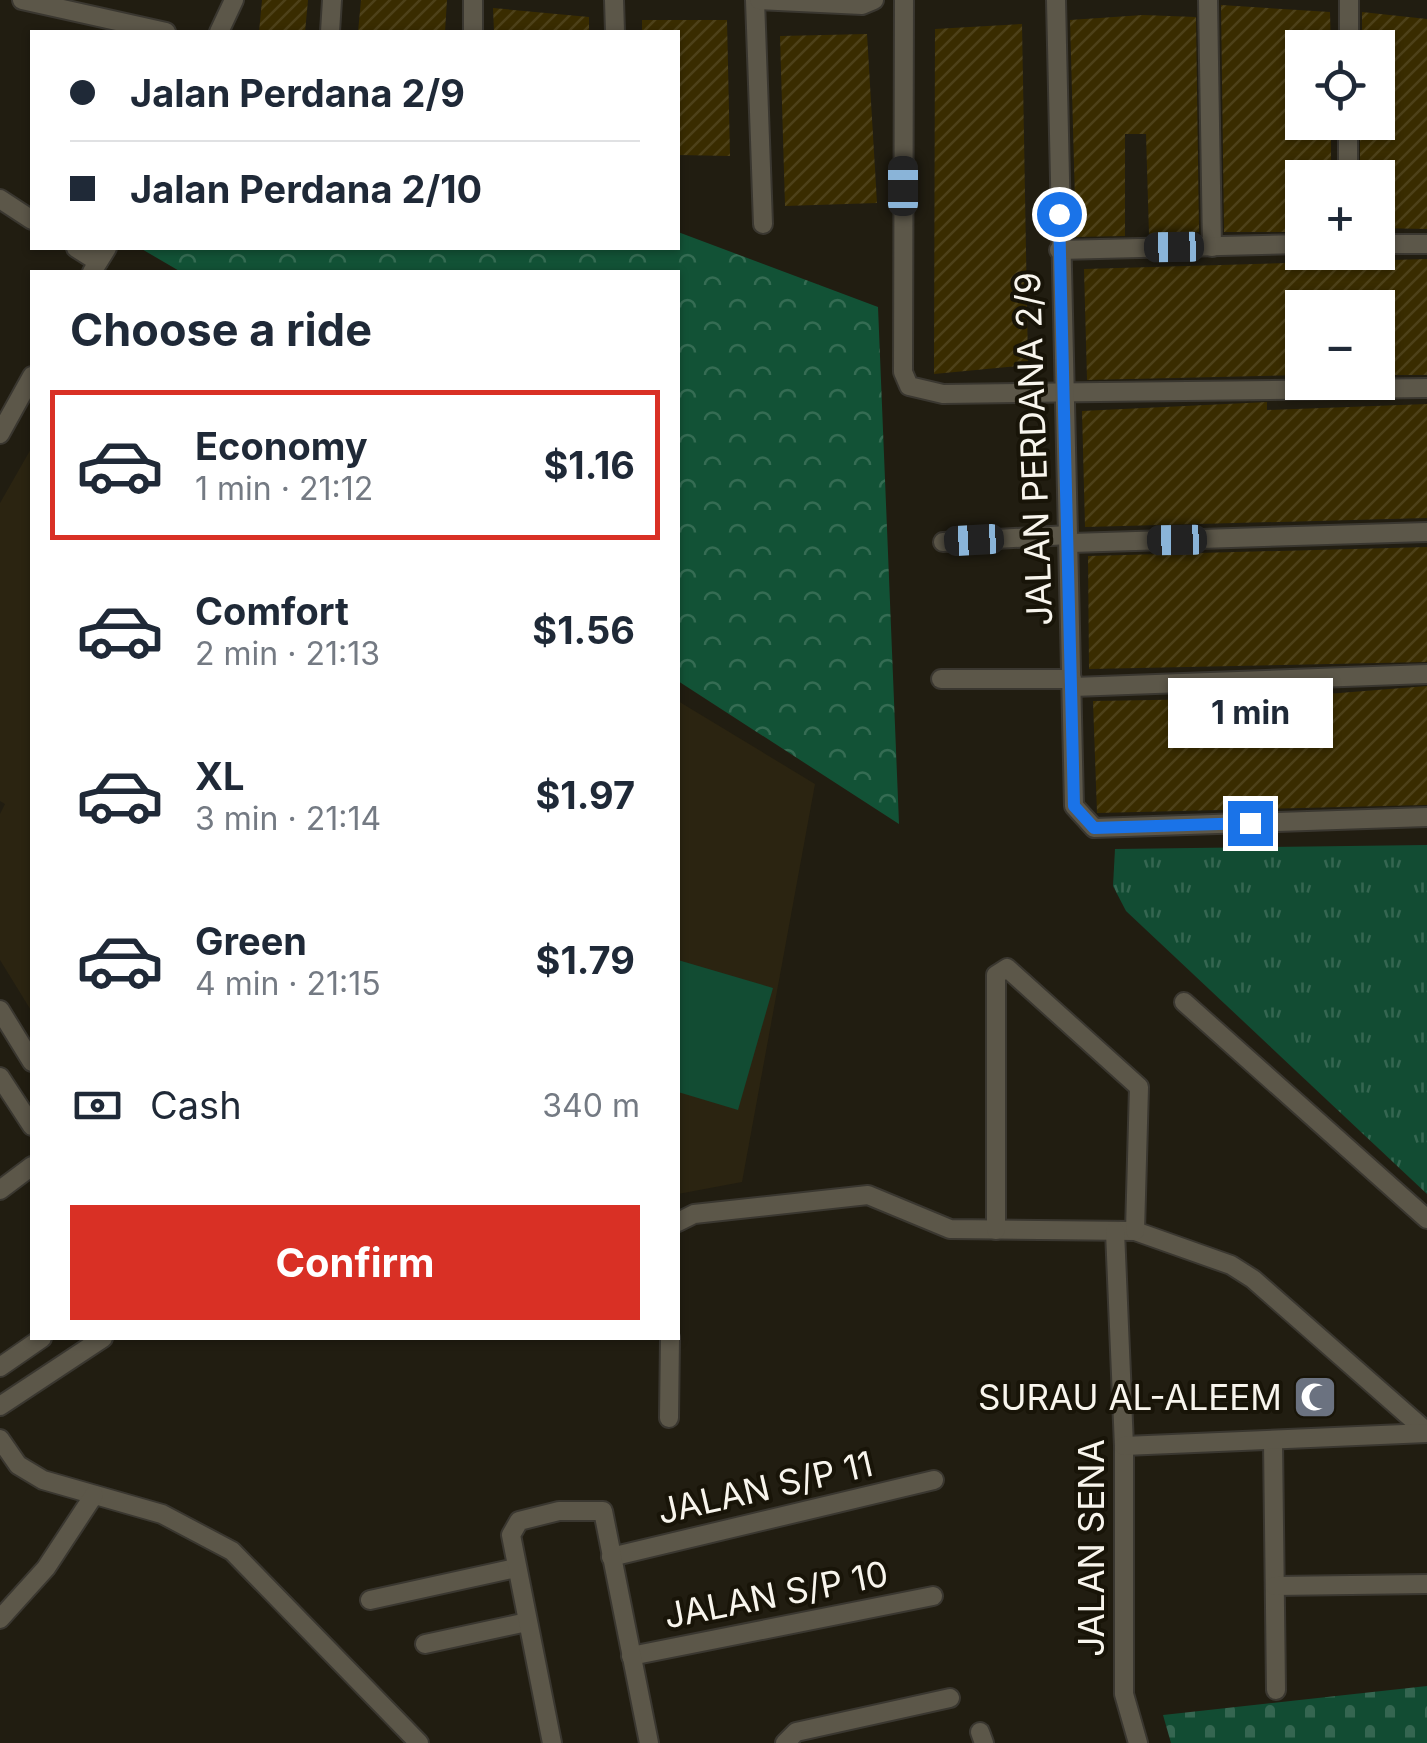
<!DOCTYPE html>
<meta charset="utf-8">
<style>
:root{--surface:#fff;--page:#f2f2f3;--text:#1f2937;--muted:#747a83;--line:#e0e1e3;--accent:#d93025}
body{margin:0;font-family:Inter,sans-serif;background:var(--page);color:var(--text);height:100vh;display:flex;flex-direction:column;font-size:38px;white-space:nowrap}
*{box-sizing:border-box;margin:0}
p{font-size:32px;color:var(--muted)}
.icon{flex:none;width:55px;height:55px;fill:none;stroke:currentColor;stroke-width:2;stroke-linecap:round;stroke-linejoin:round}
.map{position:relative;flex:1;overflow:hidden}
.panel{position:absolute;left:30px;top:270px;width:650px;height:1070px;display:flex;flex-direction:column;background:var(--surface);border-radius:0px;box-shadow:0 2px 8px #0004}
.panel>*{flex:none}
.guide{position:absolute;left:30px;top:30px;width:650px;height:220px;border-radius:0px;box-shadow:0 2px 8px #0004;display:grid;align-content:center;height:220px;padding:0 40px;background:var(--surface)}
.controls{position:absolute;left:1285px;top:30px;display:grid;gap:20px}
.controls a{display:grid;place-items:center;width:110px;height:110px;border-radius:0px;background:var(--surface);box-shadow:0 2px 8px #0004;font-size:50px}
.end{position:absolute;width:45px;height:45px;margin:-22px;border:12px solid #1a73e8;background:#fff;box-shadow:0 0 0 5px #fff}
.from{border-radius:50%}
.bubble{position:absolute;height:70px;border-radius:0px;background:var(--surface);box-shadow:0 2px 8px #0004;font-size:32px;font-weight:700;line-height:70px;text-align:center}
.car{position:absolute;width:30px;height:60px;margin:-30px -15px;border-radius:12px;box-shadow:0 0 8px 2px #0007;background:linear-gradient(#222 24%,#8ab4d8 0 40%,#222 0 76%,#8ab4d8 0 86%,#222 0)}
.guide b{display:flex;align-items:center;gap:35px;height:95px;font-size:38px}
.guide b+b{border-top:2px solid var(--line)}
.guide i{width:25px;height:25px;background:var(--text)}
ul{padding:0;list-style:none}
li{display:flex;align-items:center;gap:30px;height:150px;margin:0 20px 15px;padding:0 20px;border:5px solid transparent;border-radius:0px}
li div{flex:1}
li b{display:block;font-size:38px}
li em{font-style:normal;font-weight:700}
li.active{border-color:var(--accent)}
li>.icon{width:90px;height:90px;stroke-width:1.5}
h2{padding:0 40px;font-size:45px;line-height:120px}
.pay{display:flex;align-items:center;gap:25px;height:110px;padding:0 40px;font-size:38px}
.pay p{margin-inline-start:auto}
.button{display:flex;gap:20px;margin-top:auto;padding:20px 40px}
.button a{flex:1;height:115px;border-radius:0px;background:var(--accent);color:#fff;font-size:40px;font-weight:700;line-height:115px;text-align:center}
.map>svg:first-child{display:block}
.built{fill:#2b2411}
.forest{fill:url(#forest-crowns)}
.cemetery{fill:url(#cemetery-stones)}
.park{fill:url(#park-tufts)}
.pitch{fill:#124c33}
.building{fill:url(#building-hatch)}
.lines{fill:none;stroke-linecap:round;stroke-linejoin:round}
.minor-casing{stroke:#3a3730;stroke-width:22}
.minor{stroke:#5c5749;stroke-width:18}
.route{stroke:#1a73e8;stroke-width:12}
.labels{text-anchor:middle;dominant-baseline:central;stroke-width:8;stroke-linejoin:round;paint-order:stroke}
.street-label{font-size:35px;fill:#f8f5ed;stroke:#181408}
.poi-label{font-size:35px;fill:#f8f5ed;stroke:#181408;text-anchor:end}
</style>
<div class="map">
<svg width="1427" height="1743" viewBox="0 0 1427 1743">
<defs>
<pattern id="forest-crowns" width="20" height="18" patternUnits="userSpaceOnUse" patternTransform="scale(2.5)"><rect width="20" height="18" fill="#125236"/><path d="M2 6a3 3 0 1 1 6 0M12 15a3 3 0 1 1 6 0" fill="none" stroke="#356c53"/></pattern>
<pattern id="cemetery-stones" width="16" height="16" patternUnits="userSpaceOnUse" patternTransform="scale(2.5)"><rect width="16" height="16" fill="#124c33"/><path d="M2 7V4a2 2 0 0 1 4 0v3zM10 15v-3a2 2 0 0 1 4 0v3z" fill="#356651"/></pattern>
<pattern id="park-tufts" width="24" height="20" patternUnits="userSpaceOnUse" patternTransform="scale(2.5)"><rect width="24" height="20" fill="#124c33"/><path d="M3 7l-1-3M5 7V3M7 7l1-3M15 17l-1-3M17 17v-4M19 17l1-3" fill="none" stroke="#356651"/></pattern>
<pattern id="building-hatch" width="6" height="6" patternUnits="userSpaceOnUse" patternTransform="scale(2.5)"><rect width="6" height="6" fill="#392c00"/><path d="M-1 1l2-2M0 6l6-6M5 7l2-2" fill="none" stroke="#4d4119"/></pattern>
</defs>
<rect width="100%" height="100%" fill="#211d11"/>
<g class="built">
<path d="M32 447V1012L0 960V814L5 804 0 801V503Z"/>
<path d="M678 701 815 784 742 1182 678 1194Z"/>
</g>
<path class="forest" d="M678 232 878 307 899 824 678 681V272H181L140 248H678Z"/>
<path class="cemetery" d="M1427 1686V1743H1171L1163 1715Z"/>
<path class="park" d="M1427 845V1194L1126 911 1113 886 1115 849Z"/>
<path class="pitch" d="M678 960 773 988 738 1110 678 1092Z"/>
<g class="building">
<path d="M262 0H308L305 32H259Z"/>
<path d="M361 0H447L445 32H358Z"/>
<path d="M1221 5 1330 12 1331 48H1302V122H1331V178H1302V232H1224Z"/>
<path d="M493 8 589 17V32H494Z"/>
<path d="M1362 12 1427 19V229L1378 228V178H1360V122H1378V48H1362Z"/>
<path d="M1143 15 1196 17 1199 232 1149 235 1146 134H1125V236L1076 237 1070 20Z"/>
<path d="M642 20H727L730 156 678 155V32H642Z"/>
<path d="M1022 24 1028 365 934 374 935 29Z"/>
<path d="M867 34 877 203 785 206 780 36Z"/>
<path d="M1427 259V375H1378V308H1302V375L1087 380 1084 269Z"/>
<path d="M1267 402V410L1427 404V518L1085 527 1082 411Z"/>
<path d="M1427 547V662L1089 669 1088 556Z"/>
<path d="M1427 686V805L1097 813 1093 701 1277 698Z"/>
</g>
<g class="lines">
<g class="minor-casing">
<g id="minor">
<path d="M22 0 166 32"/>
<path d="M473 0V32"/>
<path d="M614 0 615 32"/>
<path d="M755 0 763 224"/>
<path d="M759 0 862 5 874 0"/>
<path d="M904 0 903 372 909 386 943 394 1427 388"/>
<path d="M1056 0 1074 806 1094 828 1427 817"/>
<path d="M1208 0 1212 247"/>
<path d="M219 32 234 0"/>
<path d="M330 32 332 0"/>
<path d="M1349 48V0"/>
<path d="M1348 178V122"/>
<path d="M0 199 32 220"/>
<path d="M1378 244H1427"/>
<path d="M76 248 98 262"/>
<path d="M1059 250 1302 244"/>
<path d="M92 272 107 248"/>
<path d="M0 434 32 376"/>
<path d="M943 542 1068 535"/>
<path d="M1071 543 1427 532"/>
<path d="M941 679H1072"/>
<path d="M1073 687 1427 674"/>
<path d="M1184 1002 1427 1219"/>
<path d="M0 1010 32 1062"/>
<path d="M0 1077 32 1126"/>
<path d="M0 1190 32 1166"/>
<path d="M678 1222 694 1214 868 1195 950 1229 1135 1231 1231 1265 1253 1279 1427 1432"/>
<path d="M996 1230V975L1007 968 1139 1087 1135 1231"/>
<path d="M1115 1231 1124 1446V1694L1138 1743"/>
<path d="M0 1367 42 1338"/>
<path d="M0 1406 103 1338"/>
<path d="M669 1418 670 1338"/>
<path d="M0 1439 18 1465 43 1480 162 1514 232 1551 419 1743"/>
<path d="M1273 1442 1276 1690"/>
<path d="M1124 1446 1427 1433"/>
<path d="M611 1557 934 1480"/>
<path d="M1275 1586 1427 1584"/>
<path d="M370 1600 516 1568"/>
<path d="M0 1619 46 1568 94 1495"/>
<path d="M425 1644 527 1622"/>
<path d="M631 1656 933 1596"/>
<path d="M980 1732 984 1743"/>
<path d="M552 1743 511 1535 519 1521 559 1511H603L649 1743"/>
<path d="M785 1743 796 1732 950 1698"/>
</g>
</g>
<use href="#minor" class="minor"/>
</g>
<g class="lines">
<path class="route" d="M1059 214 1074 806 1094 828 1250 823"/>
</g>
<defs>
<g id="mosque-square" transform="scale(2.25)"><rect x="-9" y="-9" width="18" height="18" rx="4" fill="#6b7280" stroke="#181408"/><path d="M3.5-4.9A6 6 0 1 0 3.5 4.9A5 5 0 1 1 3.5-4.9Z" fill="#fff"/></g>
</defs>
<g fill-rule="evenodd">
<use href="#mosque-square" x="1315" y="1397"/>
</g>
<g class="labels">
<g class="street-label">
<text transform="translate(1033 449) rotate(-92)">JALAN PERDANA 2/9</text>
<text transform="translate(765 1487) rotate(-13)">JALAN S/P 11</text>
<text transform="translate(1091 1548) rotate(-90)">JALAN SENA</text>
<text transform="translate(776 1594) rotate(-11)">JALAN S/P 10</text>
</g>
<g class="poi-label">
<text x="1282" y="1397">SURAU AL-ALEEM</text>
</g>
</g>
</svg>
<div class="controls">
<a><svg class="icon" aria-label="locate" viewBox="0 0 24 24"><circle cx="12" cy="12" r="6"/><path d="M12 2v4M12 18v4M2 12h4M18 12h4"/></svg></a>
<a>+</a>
<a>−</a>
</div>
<i class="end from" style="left:1059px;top:214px"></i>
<i class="end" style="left:1250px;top:823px"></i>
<div class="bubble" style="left:1168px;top:678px;width:165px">1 min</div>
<i class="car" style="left:903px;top:186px;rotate:0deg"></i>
<i class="car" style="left:1174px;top:247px;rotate:269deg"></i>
<i class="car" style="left:974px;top:540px;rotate:267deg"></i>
<i class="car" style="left:1177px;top:540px;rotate:269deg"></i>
<div class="guide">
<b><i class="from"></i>Jalan Perdana 2/9</b>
<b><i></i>Jalan Perdana 2/10</b>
</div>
<section class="panel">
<h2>Choose a ride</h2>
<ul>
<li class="active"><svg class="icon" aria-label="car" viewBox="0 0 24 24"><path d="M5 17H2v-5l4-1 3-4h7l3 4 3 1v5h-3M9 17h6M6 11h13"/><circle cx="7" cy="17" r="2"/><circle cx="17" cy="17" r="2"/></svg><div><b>Economy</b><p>1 min · 21:12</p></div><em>$1.16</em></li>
<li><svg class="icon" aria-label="car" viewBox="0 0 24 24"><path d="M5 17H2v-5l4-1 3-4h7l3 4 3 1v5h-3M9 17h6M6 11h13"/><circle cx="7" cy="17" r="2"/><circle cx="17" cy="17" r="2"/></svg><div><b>Comfort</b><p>2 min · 21:13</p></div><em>$1.56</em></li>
<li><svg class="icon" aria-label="car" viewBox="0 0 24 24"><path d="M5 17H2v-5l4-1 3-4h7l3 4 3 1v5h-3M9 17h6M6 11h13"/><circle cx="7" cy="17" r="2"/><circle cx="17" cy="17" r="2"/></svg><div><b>XL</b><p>3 min · 21:14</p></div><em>$1.97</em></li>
<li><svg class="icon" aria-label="car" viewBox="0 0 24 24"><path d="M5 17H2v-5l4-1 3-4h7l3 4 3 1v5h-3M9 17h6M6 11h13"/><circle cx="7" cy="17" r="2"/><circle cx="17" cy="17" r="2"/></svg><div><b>Green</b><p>4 min · 21:15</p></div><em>$1.79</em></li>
</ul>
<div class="pay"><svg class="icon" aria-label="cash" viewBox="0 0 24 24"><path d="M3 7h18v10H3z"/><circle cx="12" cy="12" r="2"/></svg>Cash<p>340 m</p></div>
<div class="button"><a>Confirm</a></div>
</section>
</div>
